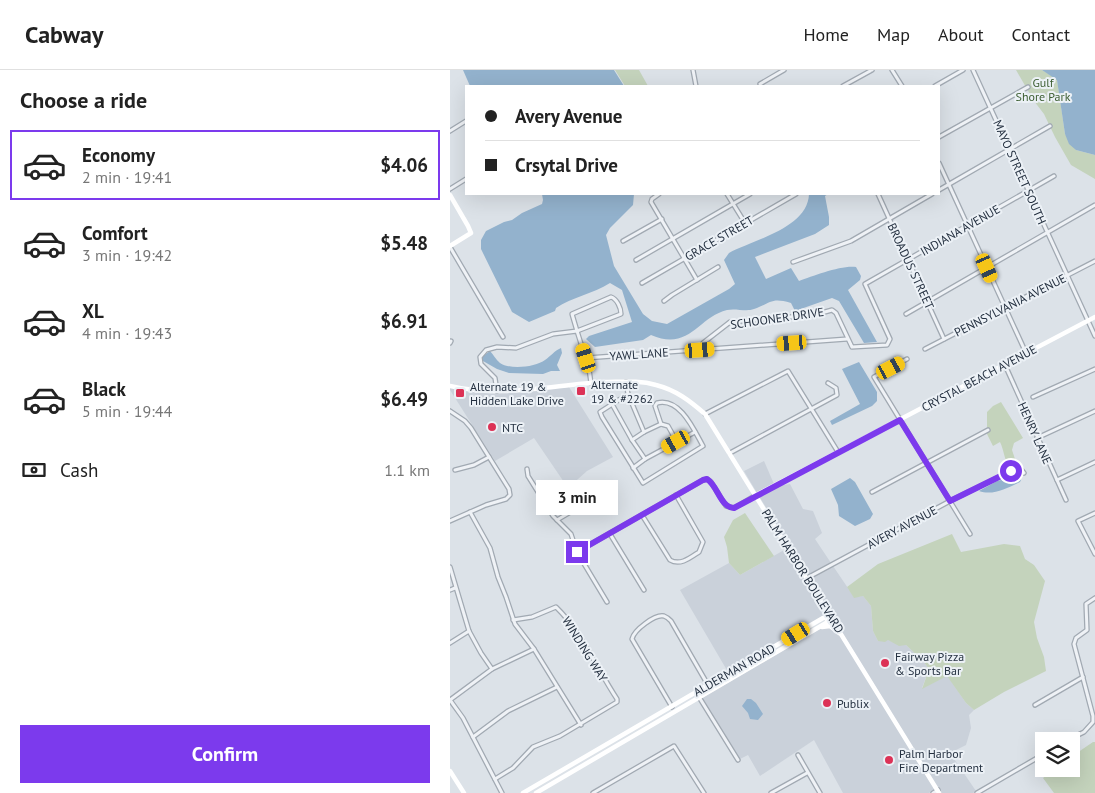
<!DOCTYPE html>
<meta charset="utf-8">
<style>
:root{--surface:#fff;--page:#f2f2f2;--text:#222;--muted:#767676;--line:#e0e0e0;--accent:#7c3aed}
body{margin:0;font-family:"PT Sans",sans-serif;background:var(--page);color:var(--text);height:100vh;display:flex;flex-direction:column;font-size:19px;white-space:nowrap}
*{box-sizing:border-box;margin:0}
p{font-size:16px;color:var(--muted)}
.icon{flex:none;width:28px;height:28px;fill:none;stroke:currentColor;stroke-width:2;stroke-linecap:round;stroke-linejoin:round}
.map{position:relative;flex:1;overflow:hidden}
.sheet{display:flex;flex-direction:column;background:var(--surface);width:450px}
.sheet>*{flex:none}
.hud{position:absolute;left:15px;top:15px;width:475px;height:110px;border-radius:0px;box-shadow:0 5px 20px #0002;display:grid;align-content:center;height:110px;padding:0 20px;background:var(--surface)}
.tools{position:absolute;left:585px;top:662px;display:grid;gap:10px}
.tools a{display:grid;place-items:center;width:45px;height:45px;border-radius:0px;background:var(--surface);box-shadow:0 5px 20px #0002;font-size:25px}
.end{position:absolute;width:22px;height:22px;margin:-11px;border:6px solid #7c3aed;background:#fff;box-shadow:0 0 0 2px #fff}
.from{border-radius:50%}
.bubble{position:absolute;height:35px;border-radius:0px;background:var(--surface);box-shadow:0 5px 20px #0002;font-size:16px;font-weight:700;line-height:35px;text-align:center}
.car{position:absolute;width:15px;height:30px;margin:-15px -8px;border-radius:6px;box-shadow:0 0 4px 1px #0007;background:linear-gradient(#f5c518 24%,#345 0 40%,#f5c518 0 76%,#345 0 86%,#f5c518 0)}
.hud b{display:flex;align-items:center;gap:18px;height:48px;font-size:19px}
.hud b+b{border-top:1px solid var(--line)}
.hud i{width:12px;height:12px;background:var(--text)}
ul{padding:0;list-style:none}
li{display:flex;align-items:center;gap:15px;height:70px;margin:0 10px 8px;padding:0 10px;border:2px solid transparent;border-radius:0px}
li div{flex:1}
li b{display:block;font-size:19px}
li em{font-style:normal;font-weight:700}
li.active{border-color:var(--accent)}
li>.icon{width:45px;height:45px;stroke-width:1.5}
h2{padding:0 20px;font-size:22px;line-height:60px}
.pay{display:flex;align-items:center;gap:12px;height:55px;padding:0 20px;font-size:19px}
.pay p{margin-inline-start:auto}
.action{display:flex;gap:10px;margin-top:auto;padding:10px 20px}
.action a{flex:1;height:58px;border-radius:0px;background:var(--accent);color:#fff;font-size:20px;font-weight:700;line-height:58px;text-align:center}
header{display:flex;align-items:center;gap:30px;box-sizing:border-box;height:70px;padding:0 25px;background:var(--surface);border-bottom:1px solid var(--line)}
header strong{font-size:24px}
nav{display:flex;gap:28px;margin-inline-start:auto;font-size:18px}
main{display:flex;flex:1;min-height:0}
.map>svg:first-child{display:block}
.built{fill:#cad1da}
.green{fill:#c4d3bc}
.water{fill:#93b2cd}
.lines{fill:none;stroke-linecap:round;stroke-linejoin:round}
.street-casing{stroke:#a1a9b2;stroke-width:5.5}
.street{stroke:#eff2f6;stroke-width:3}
.secondary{stroke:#fff;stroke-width:4.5}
.route{stroke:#7c3aed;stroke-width:6}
.poi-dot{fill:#dc3256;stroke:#ecf1f6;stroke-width:2}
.labels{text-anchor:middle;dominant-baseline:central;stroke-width:4;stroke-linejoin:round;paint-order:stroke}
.park-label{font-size:12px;fill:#3b5d30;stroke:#ecf1f6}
.street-label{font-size:12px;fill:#243040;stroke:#ecf1f6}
.poi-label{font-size:12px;fill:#243040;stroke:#ecf1f6;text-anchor:start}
</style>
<header>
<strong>Cabway</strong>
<nav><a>Home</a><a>Map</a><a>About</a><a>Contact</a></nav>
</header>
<main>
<section class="sheet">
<h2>Choose a ride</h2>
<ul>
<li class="active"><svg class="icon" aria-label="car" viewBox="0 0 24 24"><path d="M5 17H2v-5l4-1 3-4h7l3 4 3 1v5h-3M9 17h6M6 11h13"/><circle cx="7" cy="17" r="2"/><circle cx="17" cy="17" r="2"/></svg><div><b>Economy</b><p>2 min · 19:41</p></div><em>$4.06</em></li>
<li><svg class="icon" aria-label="car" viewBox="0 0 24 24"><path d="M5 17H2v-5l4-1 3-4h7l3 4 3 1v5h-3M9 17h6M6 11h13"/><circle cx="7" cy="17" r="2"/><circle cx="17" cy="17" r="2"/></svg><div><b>Comfort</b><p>3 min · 19:42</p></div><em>$5.48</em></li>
<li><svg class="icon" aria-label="car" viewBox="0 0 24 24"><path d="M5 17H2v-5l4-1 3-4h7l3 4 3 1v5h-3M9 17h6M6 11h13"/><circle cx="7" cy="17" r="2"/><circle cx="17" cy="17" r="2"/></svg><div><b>XL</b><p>4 min · 19:43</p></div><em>$6.91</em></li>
<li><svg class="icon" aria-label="car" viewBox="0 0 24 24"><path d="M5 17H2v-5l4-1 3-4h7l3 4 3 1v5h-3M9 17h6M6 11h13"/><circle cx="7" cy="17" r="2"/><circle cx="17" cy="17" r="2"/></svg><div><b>Black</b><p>5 min · 19:44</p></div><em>$6.49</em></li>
</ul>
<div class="pay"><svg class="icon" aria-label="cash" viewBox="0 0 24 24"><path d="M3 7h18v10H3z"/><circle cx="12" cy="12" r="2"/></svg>Cash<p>1.1 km</p></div>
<div class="action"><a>Confirm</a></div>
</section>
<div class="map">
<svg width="645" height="723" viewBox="0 0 645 723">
<rect width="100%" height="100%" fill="#dce2e8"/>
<g class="built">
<path d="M119 317 163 387 137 401 118 418 84 368 45 391 0 320V318L41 324Z"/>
<path d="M314 391 324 414 307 423 294 401Z"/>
<path d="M340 414 353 439 363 441 372 463 365 469 381 493 357 505 309 426 327 416Z"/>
<path d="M336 479 378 545 278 602 230 520 279 493 290 505Z"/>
<path d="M383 496 404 527 413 526 421 536 423 561 428 571 438 570 456 575 473 591 479 599 472 618 497 605 516 633 524 640 519 645 521 658 516 675 500 683 526 721 523 723H491L359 509Z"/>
<path d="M381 550 485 719 479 723H393L364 670 310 706 298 685 290 689 252 628 377 555Z"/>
</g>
<g class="green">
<path d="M165 0H189L198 16H175Z"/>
<path d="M566 0H592L607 9 615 64 626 80 645 85V109L621 95 605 67 594 44 584 31Z"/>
<path d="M551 332 573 368 564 373 562 380 566 392 559 396C554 389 554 380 550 372L543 376 537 364V362L540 360 537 358V342L543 336Z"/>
<path d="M295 443 324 486 290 505 279 493 277 477 274 467 283 450Z"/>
<path d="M502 464 511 482 554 474 570 476 575 489 584 495 595 511 584 552 587 568 594 587 596 601 554 622 524 640 516 633 497 606 472 619 479 599 473 591 456 575 449 576 438 570 435 572 428 571 423 561 421 536 413 526 404 528 397 517 428 494Z"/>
<path d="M643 672H645V723H604L593 708 606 699H621V687Z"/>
</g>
<g class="water">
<path d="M13 0H164L174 16H20Z"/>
<path d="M592 0H645V85L626 80 619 74 615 64 607 10Z"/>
<path d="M92 124H184L183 135 160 158 156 165 164 196 193 244 202 251 217 254 279 219 285 214 274 190 279 183C303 170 358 158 359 124H378L375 126 379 147V155L365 164 305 187 316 209 341 198 349 211C363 206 391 195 406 197L411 206 410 210 398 220 427 272 414 273 389 231 382 228 345 241 341 233C321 227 321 233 304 239 296 242 286 238 277 240 248 247 239 282 201 265L193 270 145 277 136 269 139 266 182 252 172 220 160 213C143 224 122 227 106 238L105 241 79 252 62 242 31 179V170L36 161 54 152 62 150 72 143 92 134 93 130Z"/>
<path d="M111 278 112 283 107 295 110 301H101L93 304 59 303 47 299 33 291V286L40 281C43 284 46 290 50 293 60 300 86 297 95 290 101 286 104 281 111 278Z"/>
<path d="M409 292 427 322V331L422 336 382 355 380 351 410 334 392 299Z"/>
<path d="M568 406 571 410 570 412C557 418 543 426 529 421L547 411Z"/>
<path d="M400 408 405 412 423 444 420 449 405 456 389 446 388 435 381 419Z"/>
<path d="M297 629H301L306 633 313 644 308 650 300 649 298 643 292 636Z"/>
</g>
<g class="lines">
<g class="street-casing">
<g id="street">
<path d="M243 0 246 16"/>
<path d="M442 0 452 16"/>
<path d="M523 0 645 266"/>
<path d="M310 14 334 0"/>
<path d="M393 16 422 0"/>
<path d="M485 16 513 0"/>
<path d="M0 61 16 51"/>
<path d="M489 67 578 17"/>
<path d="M489 93 576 283"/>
<path d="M0 119 16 109"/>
<path d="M489 120 600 56"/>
<path d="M209 124 202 129 201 132 247 210"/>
<path d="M277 124 295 153"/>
<path d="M428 124 494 269"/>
<path d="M173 171 212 149"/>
<path d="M0 177 53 267"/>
<path d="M186 190 300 124"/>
<path d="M343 192 401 171 482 124"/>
<path d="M192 213 346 124"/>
<path d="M161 227C167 229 171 238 171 244L127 261 122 244Z"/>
<path d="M214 231 222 225 268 197"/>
<path d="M456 244 645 135"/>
<path d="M0 273 1 271"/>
<path d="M475 279 645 191"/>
<path d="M250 280 253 273 280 252 364 245 382 240 386 243 402 277 437 275 440 269 415 214 604 106"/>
<path d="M136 288 397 269"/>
<path d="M457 289 424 307 520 464"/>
<path d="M555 295 616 430"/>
<path d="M176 312 178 324 194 362"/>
<path d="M47 321 45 308 31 294 30 287 36 280 47 277 66 278 103 264 127 261 139 299 141 313"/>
<path d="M178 324 150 342 152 347 193 413 253 376C244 360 230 327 207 333L205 336 211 354"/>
<path d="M583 327 645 299"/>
<path d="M162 334 182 370 195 389"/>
<path d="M0 341 15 351 21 358 59 419 60 425 56 429 36 435 0 451"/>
<path d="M255 344 338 301 388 382"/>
<path d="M587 368 645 341"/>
<path d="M182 370 194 362 211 354 218 356 227 372"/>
<path d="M280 383 387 325 386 318 378 313"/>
<path d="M183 398 195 389 245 362"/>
<path d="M77 399 78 406 103 446 121 464 127 482 157 532"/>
<path d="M5 400 24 395 39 387"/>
<path d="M607 410 645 392"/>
<path d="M422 422 538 360"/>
<path d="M20 442 40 478 48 507 56 527 65 554 84 579 131 655"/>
<path d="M645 443 628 451 645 484"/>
<path d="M192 445 220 490C230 496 240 488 249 482L253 472 226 425"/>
<path d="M107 450 151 424 156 418"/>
<path d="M160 464 194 520"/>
<path d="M127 482 253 410 257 409 261 412 276 436 284 438 306 425"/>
<path d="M0 497 19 561 31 583 42 599"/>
<path d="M357 508 500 431 567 398H570L574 403"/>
<path d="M0 520 5 518"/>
<path d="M0 573 19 561"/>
<path d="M249 627 288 690"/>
<path d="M0 630 13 648 52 723"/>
<path d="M0 630 42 599 84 579"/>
<path d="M585 635 633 607"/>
<path d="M222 637 182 569C184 560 205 544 214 546 217 547 219 549 221 551L258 615"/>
<path d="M23 667 58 641 107 617"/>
<path d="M616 671 634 662 643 652V646L624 574 626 568 637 560 636 534 645 528"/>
<path d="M348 685 370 723"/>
<path d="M45 709 63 698 83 677 110 666 167 632V629C147 599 132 562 106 537L82 547 63 550"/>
<path d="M143 723 224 676 254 723"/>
<path d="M321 723 357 703"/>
<path d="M483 723 488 720"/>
<path d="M527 723 594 684"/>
</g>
</g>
<use href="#street" class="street"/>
<g class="secondary">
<path d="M0 125 18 156 21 163 0 176"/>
<path d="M0 316C50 328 102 315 153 312 171 312 189 310 206 315 226 320 240 331 255 344L489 723"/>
<path d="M306 425 645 247"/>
<path d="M372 557 380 556 389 563"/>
<path d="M0 701 14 723"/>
<path d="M73 723 373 548 380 546"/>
<path d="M86 723 376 553 380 546"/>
</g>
</g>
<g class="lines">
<path class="route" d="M127 482 253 410 257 409C268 416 270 437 284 438L450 350 500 431 561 401"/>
</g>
<g class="poi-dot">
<rect x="126" y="316" width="10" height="10" rx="2.5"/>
<rect x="5" y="318" width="10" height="10" rx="2.5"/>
<circle cx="42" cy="357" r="5"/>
<circle cx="435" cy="593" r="5"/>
<circle cx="377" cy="633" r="5"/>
<circle cx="439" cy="690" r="5"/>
</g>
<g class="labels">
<g class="park-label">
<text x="593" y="12">Gulf<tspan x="593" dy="14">Shore Park</tspan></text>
</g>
<g class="street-label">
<text transform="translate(570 102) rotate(66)">MAYO STREET SOUTH</text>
<text transform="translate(510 160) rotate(-30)">INDIANA AVENUE</text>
<text transform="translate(269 168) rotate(-30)">GRACE STREET</text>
<text transform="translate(461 196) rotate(65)">BROADUS STREET</text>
<text transform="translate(560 235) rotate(-27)">PENNSYLVANIA AVENUE</text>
<text transform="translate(327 248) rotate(-8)">SCHOONER DRIVE</text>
<text transform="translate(189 284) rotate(-4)">YAWL LANE</text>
<text transform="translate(529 308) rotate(-28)">CRYSTAL BEACH AVENUE</text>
<text transform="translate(585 363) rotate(66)">HENRY LANE</text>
<text transform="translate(452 457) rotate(-28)">AVERY AVENUE</text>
<text transform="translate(353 501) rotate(58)">PALM HARBOR BOULEVARD</text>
<text transform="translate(135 579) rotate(58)">WINDING WAY</text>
<text transform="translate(284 600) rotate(-30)">ALDERMAN ROAD</text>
</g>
<g class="poi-label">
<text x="141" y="314">Alternate<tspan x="141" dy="14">19 &amp; #2262</tspan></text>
<text x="20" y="316">Alternate 19 &amp;<tspan x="20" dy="14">Hidden Lake Drive</tspan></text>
<text x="52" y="357">NTC</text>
<text x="445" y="586">Fairway Pizza<tspan x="445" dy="14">&amp; Sports Bar</tspan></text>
<text x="387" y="633">Publix</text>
<text x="449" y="683">Palm Harbor<tspan x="449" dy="14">Fire Department</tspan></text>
</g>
</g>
</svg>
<div class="tools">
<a><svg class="icon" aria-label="layers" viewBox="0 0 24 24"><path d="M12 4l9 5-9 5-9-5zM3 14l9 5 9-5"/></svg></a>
</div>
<i class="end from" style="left:561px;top:401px"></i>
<i class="end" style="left:127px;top:482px"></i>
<div class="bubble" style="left:86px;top:410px;width:82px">3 min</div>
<i class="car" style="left:537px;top:198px;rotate:156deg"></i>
<i class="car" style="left:342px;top:273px;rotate:266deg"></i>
<i class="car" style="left:250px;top:280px;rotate:86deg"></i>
<i class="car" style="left:136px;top:288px;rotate:342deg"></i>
<i class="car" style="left:441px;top:298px;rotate:62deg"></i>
<i class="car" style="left:226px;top:372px;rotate:241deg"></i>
<i class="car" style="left:346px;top:564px;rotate:239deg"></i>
<div class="hud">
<b><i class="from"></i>Avery Avenue</b>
<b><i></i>Crsytal Drive</b>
</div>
</div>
</main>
